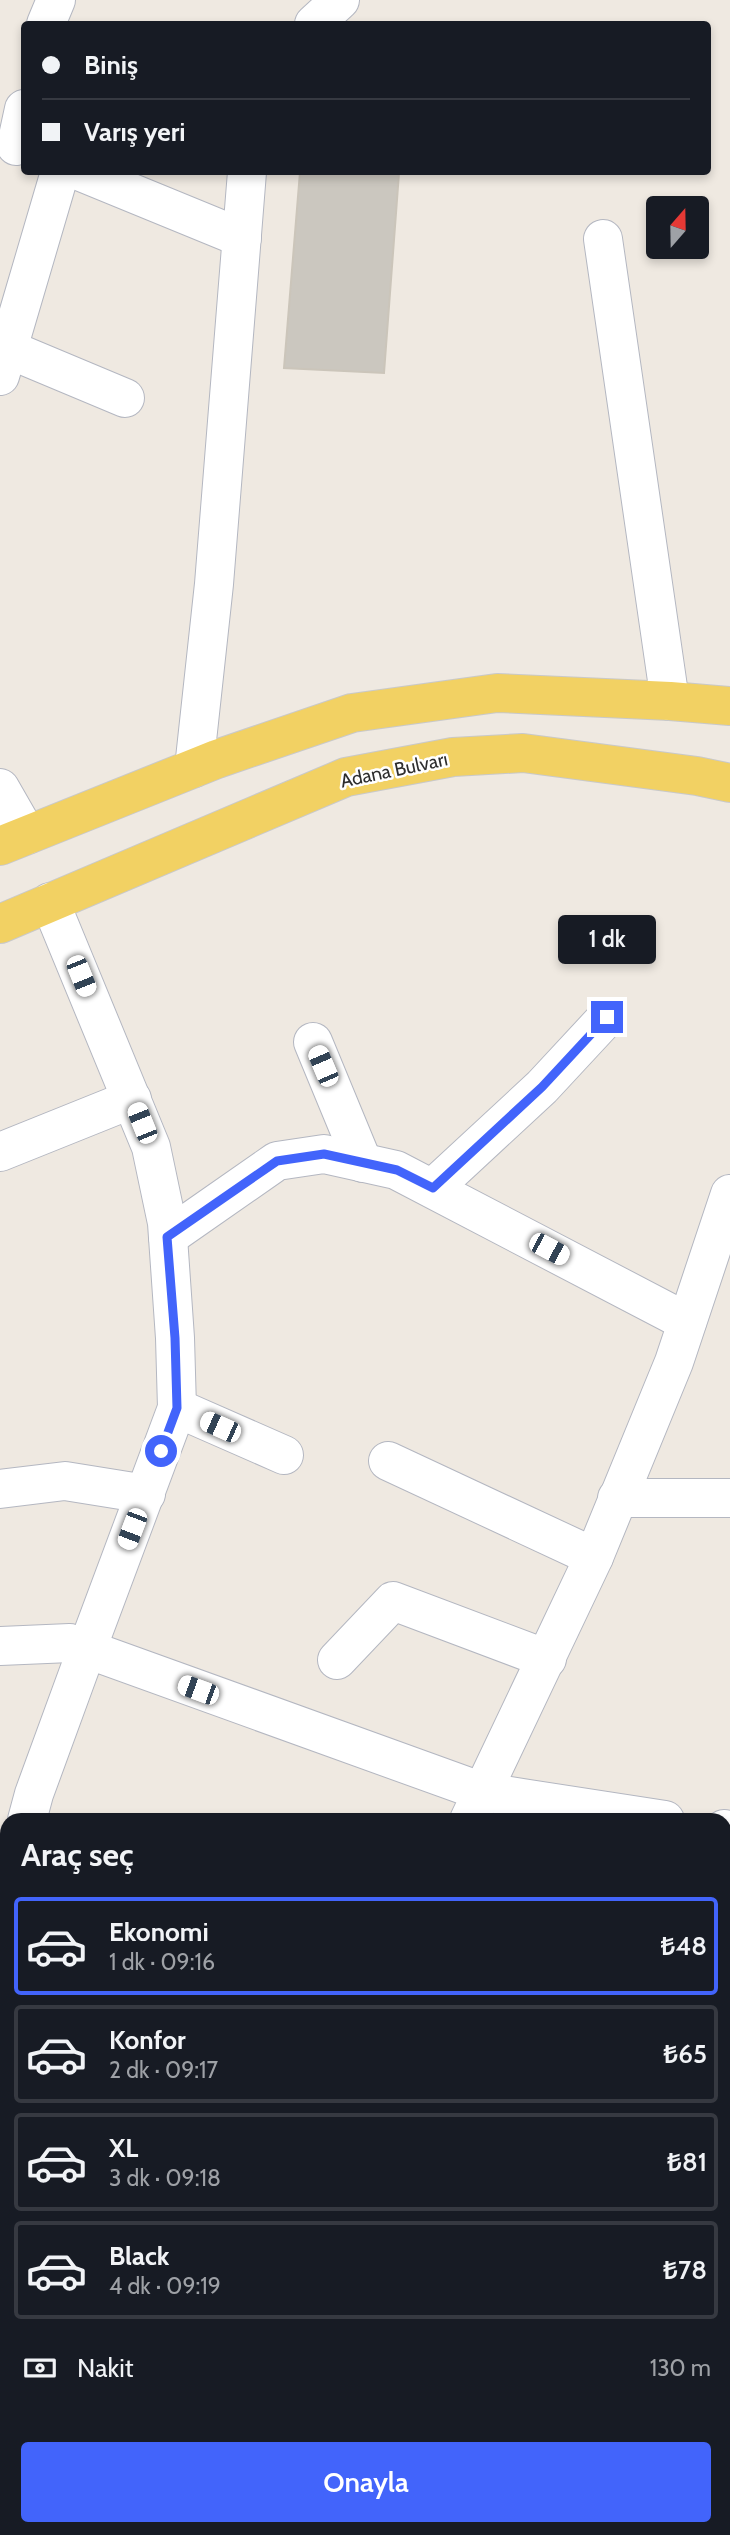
<!DOCTYPE html>
<html lang="tr">
<meta charset="utf-8">
<style>
:root{--surface:#171b24;--page:#20242c;--text:#f1f3f6;--muted:#9ea1a6;--line:#363941;--accent:#4264fb}
body{margin:0;font-family:Cabin,sans-serif;background:var(--page);color:var(--text);height:100vh;display:flex;flex-direction:column;font-size:26px;white-space:nowrap}
*{box-sizing:border-box;margin:0}
p{font-size:23px;color:var(--muted)}
.icon{flex:none;width:38px;height:38px;fill:none;stroke:currentColor;stroke-width:2;stroke-linecap:round;stroke-linejoin:round}
.map{position:relative;flex:1;overflow:hidden}
.details{position:absolute;left:0px;top:1813px;width:732px;height:723px;display:flex;flex-direction:column;background:var(--surface);border-radius:21px 21px 0 0;box-shadow:0 4px 10px #0003}
.details>*{flex:none}
.top-card{position:absolute;left:21px;top:21px;width:690px;height:154px;border-radius:7px;box-shadow:0 4px 10px #0003;display:grid;align-content:center;height:154px;padding:0 21px;background:var(--surface)}
.needle{width:46px;rotate:20deg}
.controls{position:absolute;left:646px;top:196px;display:grid;gap:14px}
.controls a{display:grid;place-items:center;width:63px;height:63px;border-radius:7px;background:var(--surface);box-shadow:0 4px 10px #0003;font-size:35px}
.end{position:absolute;width:32px;height:32px;margin:-16px;border:9px solid #4264fb;background:#fff;box-shadow:0 0 0 4px #fff}
.from{border-radius:50%}
.bubble{position:absolute;height:49px;border-radius:7px;background:var(--surface);box-shadow:0 4px 10px #0003;font-size:23px;font-weight:600;line-height:49px;text-align:center}
.car{position:absolute;width:21px;height:42px;margin:-21px -10px;border-radius:9px;box-shadow:0 0 5px 2px #0007;background:linear-gradient(#fff 24%,#345 0 40%,#fff 0 76%,#345 0 86%,#fff 0)}
.top-card b{display:flex;align-items:center;gap:24px;height:66px;font-size:26px}
.top-card b+b{border-top:2px solid var(--line)}
.top-card i{width:18px;height:18px;background:var(--text)}
ul{padding:0;list-style:none}
li{display:flex;align-items:center;gap:21px;height:98px;margin:0 14px 10px;padding:0 7px;border:4px solid var(--line);border-radius:7px}
li div{flex:1}
li b{display:block;font-size:26px}
li em{font-style:normal;font-weight:600}
li.current{border-color:var(--accent)}
li>.icon{width:63px;height:63px;stroke-width:1.5}
h2{padding:0 21px;font-size:32px;line-height:84px}
.pay{display:flex;align-items:center;gap:18px;height:77px;padding:0 21px;font-size:26px}
.pay p{margin-inline-start:auto}
.cta{display:flex;gap:14px;margin-top:auto;padding:14px 21px}
.cta a{flex:1;height:80px;border-radius:7px;background:var(--accent);color:#fff;font-size:28px;font-weight:600;line-height:80px;text-align:center}
.map>svg:first-child{display:block}
.education{fill:#f0e6d1}
.building{fill:#cbc7bf;stroke:#cbc5ba;stroke-width:2}
.lines{fill:none;stroke-linecap:round;stroke-linejoin:round}
.minor-casing{stroke:#b4b7c1;stroke-width:40}
.major-casing{stroke:#c9c9c9;stroke-width:40}
.minor{stroke:#fff;stroke-width:38}
.major{stroke:#f2d163;stroke-width:38}
.route{stroke:#4264fb;stroke-width:9}
.labels{text-anchor:middle;dominant-baseline:central;stroke-width:5;stroke-linejoin:round;paint-order:stroke}
.street-label{font-size:19px;fill:#2e2e2e;stroke:#fff}
</style>
<div class="map">
<svg width="730" height="2535" viewBox="0 0 730 2535">
<rect width="100%" height="100%" fill="#efe9e1"/>
<path class="education" d="M0 2148 7 2149V2508L0 2498Z"/>
<path class="building" d="M300 172 399 173 384 373 284 368Z"/>
<g class="lines">
<g class="minor-casing">
<g id="minor">
<path d="M46 24 56 0"/>
<path d="M314 24 340 0"/>
<path d="M16 146 24 109"/>
<path d="M81 172 242 238"/>
<path d="M603 239 670 701"/>
<path d="M8 349 125 398"/>
<path d="M0 376 60 172"/>
<path d="M194 768 214 584 247 172"/>
<path d="M0 788 27 835"/>
<path d="M313 1042 363 1163"/>
<path d="M0 1152 132 1099"/>
<path d="M433 1188 542 1087 607 1017"/>
<path d="M168 1237 277 1161 324 1154 396 1170 687 1322"/>
<path d="M177 1408 284 1455"/>
<path d="M388 1461 594 1557"/>
<path d="M0 1489 65 1481 146 1494"/>
<path d="M617 1498H730"/>
<path d="M0 1646 70 1643 483 1792 665 1820"/>
<path d="M337 1660 393 1601 547 1659"/>
<path d="M27 1820 34 1794 87 1649 177 1408 175 1338 167 1223 151 1147 50 902"/>
<path d="M469 1820 594 1557 674 1362 730 1194"/>
<path d="M724 1829 730 1830"/>
<path d="M0 1919 7 1893"/>
<path d="M724 2013 730 2014"/>
<path d="M0 2102 7 2103"/>
<path d="M724 2163 730 2150"/>
<path d="M724 2387 730 2382"/>
<path d="M724 2482 730 2486"/>
<path d="M435 2529 447 2535"/>
<path d="M69 2535 73 2529"/>
<path d="M515 2535 525 2529"/>
</g>
</g>
<g class="major-casing">
<g id="major">
<path d="M0 846 217 759 352 713 497 693 670 701 730 706"/>
<path d="M0 924 346 777 453 757 523 753 697 776 730 783"/>
</g>
</g>
<use href="#minor" class="minor"/>
<use href="#major" class="major"/>
</g>
<g class="lines">
<path class="route" d="M161 1451 177 1408 175 1338 167 1237 277 1161 324 1154 397 1170 433 1188 542 1087 607 1017"/>
</g>
<g class="labels">
<g class="street-label">
<text transform="translate(394 770) rotate(-12)">Adana Bulvarı</text>
</g>
</g>
</svg>
<div class="controls">
<a><svg class="needle" viewBox="-14 -14 28 28"><path d="M0-13l5 13h-10z" fill="#e53935"/><path d="M0 13l5-13h-10z" fill="#9ea1a6"/></svg></a>
</div>
<i class="end from" style="left:161px;top:1451px"></i>
<i class="end" style="left:607px;top:1017px"></i>
<div class="bubble" style="left:558px;top:915px;width:98px">1 dk</div>
<i class="car" style="left:81px;top:976px;rotate:158deg"></i>
<i class="car" style="left:323px;top:1066px;rotate:337deg"></i>
<i class="car" style="left:142px;top:1123px;rotate:338deg"></i>
<i class="car" style="left:549px;top:1249px;rotate:118deg"></i>
<i class="car" style="left:220px;top:1427px;rotate:294deg"></i>
<i class="car" style="left:132px;top:1529px;rotate:201deg"></i>
<i class="car" style="left:198px;top:1690px;rotate:290deg"></i>
<div class="top-card">
<b><i class="from"></i>Biniş</b>
<b><i></i>Varış yeri</b>
</div>
<section class="details">
<h2>Araç seç</h2>
<ul>
<li class="current"><svg class="icon" aria-label="car" viewBox="0 0 24 24"><path d="M5 17H2v-5l4-1 3-4h7l3 4 3 1v5h-3M9 17h6M6 11h13"/><circle cx="7" cy="17" r="2"/><circle cx="17" cy="17" r="2"/></svg><div><b>Ekonomi</b><p>1 dk · 09:16</p></div><em>₺48</em></li>
<li><svg class="icon" aria-label="car" viewBox="0 0 24 24"><path d="M5 17H2v-5l4-1 3-4h7l3 4 3 1v5h-3M9 17h6M6 11h13"/><circle cx="7" cy="17" r="2"/><circle cx="17" cy="17" r="2"/></svg><div><b>Konfor</b><p>2 dk · 09:17</p></div><em>₺65</em></li>
<li><svg class="icon" aria-label="car" viewBox="0 0 24 24"><path d="M5 17H2v-5l4-1 3-4h7l3 4 3 1v5h-3M9 17h6M6 11h13"/><circle cx="7" cy="17" r="2"/><circle cx="17" cy="17" r="2"/></svg><div><b>XL</b><p>3 dk · 09:18</p></div><em>₺81</em></li>
<li><svg class="icon" aria-label="car" viewBox="0 0 24 24"><path d="M5 17H2v-5l4-1 3-4h7l3 4 3 1v5h-3M9 17h6M6 11h13"/><circle cx="7" cy="17" r="2"/><circle cx="17" cy="17" r="2"/></svg><div><b>Black</b><p>4 dk · 09:19</p></div><em>₺78</em></li>
</ul>
<div class="pay"><svg class="icon" aria-label="cash" viewBox="0 0 24 24"><path d="M3 7h18v10H3z"/><circle cx="12" cy="12" r="2"/></svg>Nakit<p>130 m</p></div>
<div class="cta"><a>Onayla</a></div>
</section>
</div>
